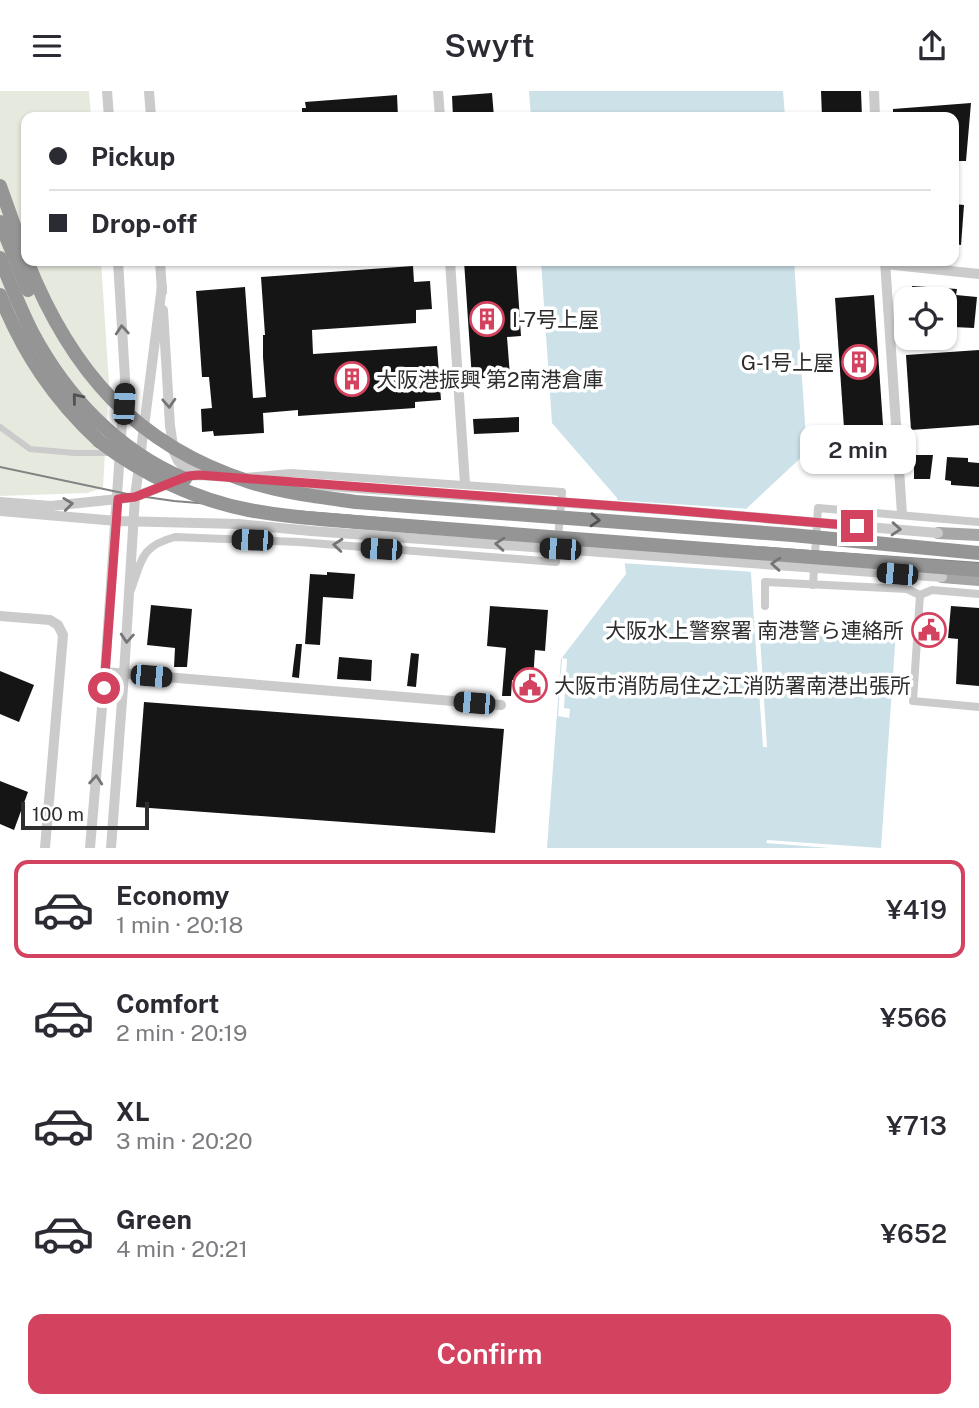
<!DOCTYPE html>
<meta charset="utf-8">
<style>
:root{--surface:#fff;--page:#f7f7f7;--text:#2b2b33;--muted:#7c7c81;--line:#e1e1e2;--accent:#d34360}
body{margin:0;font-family:"Public Sans","Noto Sans JP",sans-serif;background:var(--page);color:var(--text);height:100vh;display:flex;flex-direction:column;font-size:26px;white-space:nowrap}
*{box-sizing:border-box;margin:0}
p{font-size:23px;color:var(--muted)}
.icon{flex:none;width:38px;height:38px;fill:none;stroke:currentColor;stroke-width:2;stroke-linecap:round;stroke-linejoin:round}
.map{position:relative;height:757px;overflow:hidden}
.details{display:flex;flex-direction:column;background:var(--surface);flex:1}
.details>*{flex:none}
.top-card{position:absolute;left:21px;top:21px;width:938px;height:154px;border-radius:14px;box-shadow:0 2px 5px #0004;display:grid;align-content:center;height:154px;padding:0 28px;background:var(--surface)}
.fabs{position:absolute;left:894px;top:196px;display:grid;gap:14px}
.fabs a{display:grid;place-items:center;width:63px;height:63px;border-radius:14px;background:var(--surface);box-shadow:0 2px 5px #0004;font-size:35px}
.scale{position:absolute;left:21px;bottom:18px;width:128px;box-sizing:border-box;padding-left:7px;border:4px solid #2e2e2e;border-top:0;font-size:19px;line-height:24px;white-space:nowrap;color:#2e2e2e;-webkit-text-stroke:5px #fff;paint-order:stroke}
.end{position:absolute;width:32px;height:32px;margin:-16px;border:9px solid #d34360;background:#fff;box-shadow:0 0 0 4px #fff}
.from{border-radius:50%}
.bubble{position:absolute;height:49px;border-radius:14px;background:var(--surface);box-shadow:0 2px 5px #0004;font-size:23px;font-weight:600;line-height:49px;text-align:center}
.car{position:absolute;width:21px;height:42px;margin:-21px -10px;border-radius:9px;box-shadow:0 0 5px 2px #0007;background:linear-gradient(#222 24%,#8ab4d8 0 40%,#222 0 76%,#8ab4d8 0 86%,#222 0)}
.top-card b{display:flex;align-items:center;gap:24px;height:66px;font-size:26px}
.top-card b+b{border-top:2px solid var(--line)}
.top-card i{width:18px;height:18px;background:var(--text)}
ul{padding:12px 0 0;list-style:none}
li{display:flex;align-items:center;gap:21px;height:98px;margin:0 14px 10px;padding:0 14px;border:4px solid transparent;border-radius:14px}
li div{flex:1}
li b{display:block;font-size:26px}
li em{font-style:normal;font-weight:600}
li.selected{border-color:var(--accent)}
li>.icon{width:63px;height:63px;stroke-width:1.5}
.cta{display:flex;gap:14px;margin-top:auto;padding:14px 28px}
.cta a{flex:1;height:80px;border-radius:14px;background:var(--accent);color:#fff;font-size:28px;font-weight:600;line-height:80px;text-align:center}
header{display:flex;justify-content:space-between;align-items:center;height:91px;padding:0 28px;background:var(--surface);font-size:32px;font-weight:600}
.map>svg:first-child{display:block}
.green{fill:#e6eade}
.water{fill:#cce1e8}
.pier{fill:#fff}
.building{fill:#151515}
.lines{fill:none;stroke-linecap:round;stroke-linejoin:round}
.pedestrian{stroke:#cbcbcb;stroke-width:6}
.minor{stroke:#cbcbcb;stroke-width:8}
.tertiary{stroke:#cbcbcb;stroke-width:10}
.primary{stroke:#a6a6a6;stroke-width:12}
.motorway{stroke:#959595;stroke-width:14}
.tram{stroke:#838383;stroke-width:2}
.tertiary-bridge{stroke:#cbcbcb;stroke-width:10}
.motorway-bridge{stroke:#959595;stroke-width:14}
.oneway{stroke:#757575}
.oneway2{stroke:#525252}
.route{stroke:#d34360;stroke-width:9}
.labels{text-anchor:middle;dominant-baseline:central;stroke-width:7;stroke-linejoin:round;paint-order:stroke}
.poi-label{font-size:21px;fill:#2e2e2e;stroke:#fff;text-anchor:start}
</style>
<header><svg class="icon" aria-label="menu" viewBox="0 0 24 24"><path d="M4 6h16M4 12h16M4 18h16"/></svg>Swyft<svg class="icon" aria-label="share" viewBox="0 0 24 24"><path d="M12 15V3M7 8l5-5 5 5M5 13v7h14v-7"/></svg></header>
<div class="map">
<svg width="979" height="757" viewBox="0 0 979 757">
<rect width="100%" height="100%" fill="#fff"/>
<path class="green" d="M0 0H89L91 26H26V170H101L109 292 103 397 87 402 0 405Z"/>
<g class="water">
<path d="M529 0H783L785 26H531Z"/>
<path d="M541 170H794L807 361 747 417 754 530 896 540 881 757H547L561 568 626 483 617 407 552 332Z"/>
</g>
<g class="pier">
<path d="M613 409 750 418 754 481 621 472Z"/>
<path d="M759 530 767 656H763L754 531Z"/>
<path d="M562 567 567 568 564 617 570 618 569 627 558 625Z"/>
<path d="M767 749 881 757H830L766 752Z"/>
</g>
<g class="building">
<path d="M821 0H861L862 26H822Z"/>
<path d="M492 2 494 26H453L452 5Z"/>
<path d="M397 4 398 26H302V17H306L305 11Z"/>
<path d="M971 12 966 70H954V26H893V18Z"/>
<path d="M954 113 964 114 961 154 954 153Z"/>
<path d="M464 170H516L521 245 507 246 510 285 472 288Z"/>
<path d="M413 175 414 191 430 190 432 218 416 219V232L312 239 313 263 437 255 441 309 415 311V317L298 325V319L263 322 264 342 214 345 213 340 202 341 201 318 212 317 209 286H202L196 200 245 196 253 307 266 306 263 266V244H265L261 186Z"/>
<path d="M912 195 957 198 956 204 977 206 974 237 953 236 952 248 945 247V208H911Z"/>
<path d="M874 204 883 334 844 337 835 207Z"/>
<path d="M979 259V334L911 339 906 264Z"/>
<path d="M519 326V341L474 343 473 328Z"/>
<path d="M914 364H933L930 388H914Z"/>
<path d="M947 366 968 367V371L979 372V396L951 394V390L945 389Z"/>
<path d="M327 481 355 483 353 508 323 506 320 554 305 553 310 483 327 484Z"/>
<path d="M151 514 192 518 187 576H174L175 557 147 554Z"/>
<path d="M490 515 548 519 545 560 535 559 533 590 512 589 511 605H502L506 557 487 555Z"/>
<path d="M951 515 979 517V595L956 593 958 548 948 547Z"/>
<path d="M296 553H302L299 587 292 586Z"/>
<path d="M411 562 419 563 416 596 407 595Z"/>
<path d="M339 566 372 569 371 590 337 588Z"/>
<path d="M0 580 34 594 19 631 0 623Z"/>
<path d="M144 611 504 638 495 742 136 716Z"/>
<path d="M0 690 28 701 14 739 0 733Z"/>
</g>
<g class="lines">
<path class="pedestrian" d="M0 336 30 358 75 362H109"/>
<g class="minor">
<path d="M813 494 818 417 979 431"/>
<path d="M131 499C142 468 141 455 175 446L299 451 556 471 562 401 291 382 245 386"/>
<path d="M920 504 913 610 979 616"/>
<path d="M920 504 932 499 979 503"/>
<path d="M765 515V491L907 498 920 504"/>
</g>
<g class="tertiary">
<path d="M107 0 109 26"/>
<path d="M149 0 151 26"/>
<path d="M438 0 440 26"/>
<path d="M874 0 875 26"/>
<path d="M160 170 162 201"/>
<path d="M450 170 465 393"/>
<path d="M885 170 902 423"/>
<path d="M885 173 979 183"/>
<path d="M163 219 170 335 174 361 178 370 184 376 199 384"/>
<path d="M262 389 315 394"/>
<path d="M0 411 51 415 118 408 135 406 188 385 199 384 229 386"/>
<path d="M0 420 117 430 239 433 311 440"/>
<path d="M0 525 50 529 58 534 63 544 45 757"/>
<path d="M105 581 501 614"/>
<path d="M90 757 105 581 125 287 118 170"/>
<path d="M111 757 124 583 135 406 162 195"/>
</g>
<g class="primary">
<path d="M938 442 979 444"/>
<path d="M942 486 979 489"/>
</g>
<g class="motorway">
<path d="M0 95 26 168"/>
<path d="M0 204C23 262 54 308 99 350"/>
</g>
<path class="tram" d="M0 376 132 404 174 410 571 443 979 472"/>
<g class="tertiary-bridge">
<path d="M315 394 670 419 938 442"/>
<path d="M311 440 942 486"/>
</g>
<g class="motorway-bridge">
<path d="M0 131 28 199"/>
<path d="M0 167C10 192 20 217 32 241 66 305 118 360 185 388"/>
<path d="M27 170C71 280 135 354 250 391 284 402 320 406 356 411L792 444 979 462"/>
<path d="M99 350C142 383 196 409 249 419 284 426 320 428 356 431L979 479"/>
</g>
</g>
<defs><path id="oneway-chevron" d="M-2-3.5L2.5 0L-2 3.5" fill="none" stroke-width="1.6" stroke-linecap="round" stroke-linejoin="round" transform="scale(1.75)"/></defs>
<g class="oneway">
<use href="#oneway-chevron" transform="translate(122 239) rotate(-94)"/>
<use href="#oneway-chevron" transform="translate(169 312) rotate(87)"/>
<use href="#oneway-chevron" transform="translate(68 413) rotate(-7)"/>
<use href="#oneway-chevron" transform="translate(896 438) rotate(4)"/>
<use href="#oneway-chevron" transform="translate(500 453) rotate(-176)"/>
<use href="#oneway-chevron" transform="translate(338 454) rotate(-175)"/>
<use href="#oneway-chevron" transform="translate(776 473) rotate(-176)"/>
<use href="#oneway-chevron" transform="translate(127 547) rotate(94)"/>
<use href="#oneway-chevron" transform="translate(96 689) rotate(-85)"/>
</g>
<g class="oneway2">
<use href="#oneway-chevron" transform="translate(77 307) rotate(-129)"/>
<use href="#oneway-chevron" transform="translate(595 429) rotate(4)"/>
</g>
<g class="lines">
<path class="route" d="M104 597 118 408 135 406 188 385 199 384 670 419 857 435"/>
</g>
<defs>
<g id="building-ring" transform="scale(1.75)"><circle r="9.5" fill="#fff" stroke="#d34360" stroke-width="1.5"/><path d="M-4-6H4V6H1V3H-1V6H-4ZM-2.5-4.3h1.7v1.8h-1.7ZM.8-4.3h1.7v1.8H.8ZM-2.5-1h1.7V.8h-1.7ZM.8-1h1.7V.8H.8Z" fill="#d34360"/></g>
<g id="civic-ring" transform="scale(1.75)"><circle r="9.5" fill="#fff" stroke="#d34360" stroke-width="1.5"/><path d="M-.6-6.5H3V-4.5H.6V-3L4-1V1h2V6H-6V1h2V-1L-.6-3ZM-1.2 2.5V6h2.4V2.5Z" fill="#d34360"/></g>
</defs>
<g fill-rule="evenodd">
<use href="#building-ring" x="487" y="228"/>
<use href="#building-ring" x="859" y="271"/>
<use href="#building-ring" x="352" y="288"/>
<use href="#civic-ring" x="929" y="539"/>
<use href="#civic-ring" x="530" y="594"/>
</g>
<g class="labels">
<g class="poi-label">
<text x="512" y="228">I-7号上屋</text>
<text x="834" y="271" text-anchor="end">G-1号上屋</text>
<text x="376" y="288">大阪港振興 第2南港倉庫</text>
<text x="904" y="539" text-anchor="end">大阪水上警察署 南港警ら連絡所</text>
<text x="554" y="594">大阪市消防局住之江消防署南港出張所</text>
</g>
</g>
</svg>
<div class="fabs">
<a><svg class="icon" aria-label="locate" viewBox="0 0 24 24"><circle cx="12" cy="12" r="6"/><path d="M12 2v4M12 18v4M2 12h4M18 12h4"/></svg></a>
</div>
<div class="scale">100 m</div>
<i class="end from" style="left:104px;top:597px"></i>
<i class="end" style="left:857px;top:435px"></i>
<div class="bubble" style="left:800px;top:334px;width:116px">2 min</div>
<i class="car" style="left:124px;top:313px;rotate:3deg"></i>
<i class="car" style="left:252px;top:449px;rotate:272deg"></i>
<i class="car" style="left:381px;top:458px;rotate:274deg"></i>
<i class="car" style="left:560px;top:458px;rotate:274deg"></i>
<i class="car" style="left:897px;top:483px;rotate:275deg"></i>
<i class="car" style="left:151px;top:585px;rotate:95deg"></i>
<i class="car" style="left:474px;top:612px;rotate:275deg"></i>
<div class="top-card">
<b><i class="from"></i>Pickup</b>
<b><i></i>Drop-off</b>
</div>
</div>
<section class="details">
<ul>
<li class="selected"><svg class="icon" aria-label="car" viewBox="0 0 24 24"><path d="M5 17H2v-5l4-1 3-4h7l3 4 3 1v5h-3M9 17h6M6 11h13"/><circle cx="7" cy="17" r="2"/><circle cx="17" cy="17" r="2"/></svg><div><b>Economy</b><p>1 min · 20:18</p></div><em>¥419</em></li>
<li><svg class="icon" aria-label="car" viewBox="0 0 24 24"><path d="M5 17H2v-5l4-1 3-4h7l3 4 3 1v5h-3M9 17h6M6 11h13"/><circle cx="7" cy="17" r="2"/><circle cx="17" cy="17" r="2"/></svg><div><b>Comfort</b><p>2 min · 20:19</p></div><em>¥566</em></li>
<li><svg class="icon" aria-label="car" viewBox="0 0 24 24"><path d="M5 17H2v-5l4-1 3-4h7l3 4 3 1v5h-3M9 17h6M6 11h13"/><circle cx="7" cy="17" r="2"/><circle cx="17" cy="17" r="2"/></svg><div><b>XL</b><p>3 min · 20:20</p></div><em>¥713</em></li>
<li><svg class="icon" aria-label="car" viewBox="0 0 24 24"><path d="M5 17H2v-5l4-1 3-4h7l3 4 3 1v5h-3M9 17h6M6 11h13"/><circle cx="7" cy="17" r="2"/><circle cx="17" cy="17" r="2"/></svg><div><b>Green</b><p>4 min · 20:21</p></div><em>¥652</em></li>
</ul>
<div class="cta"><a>Confirm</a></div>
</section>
